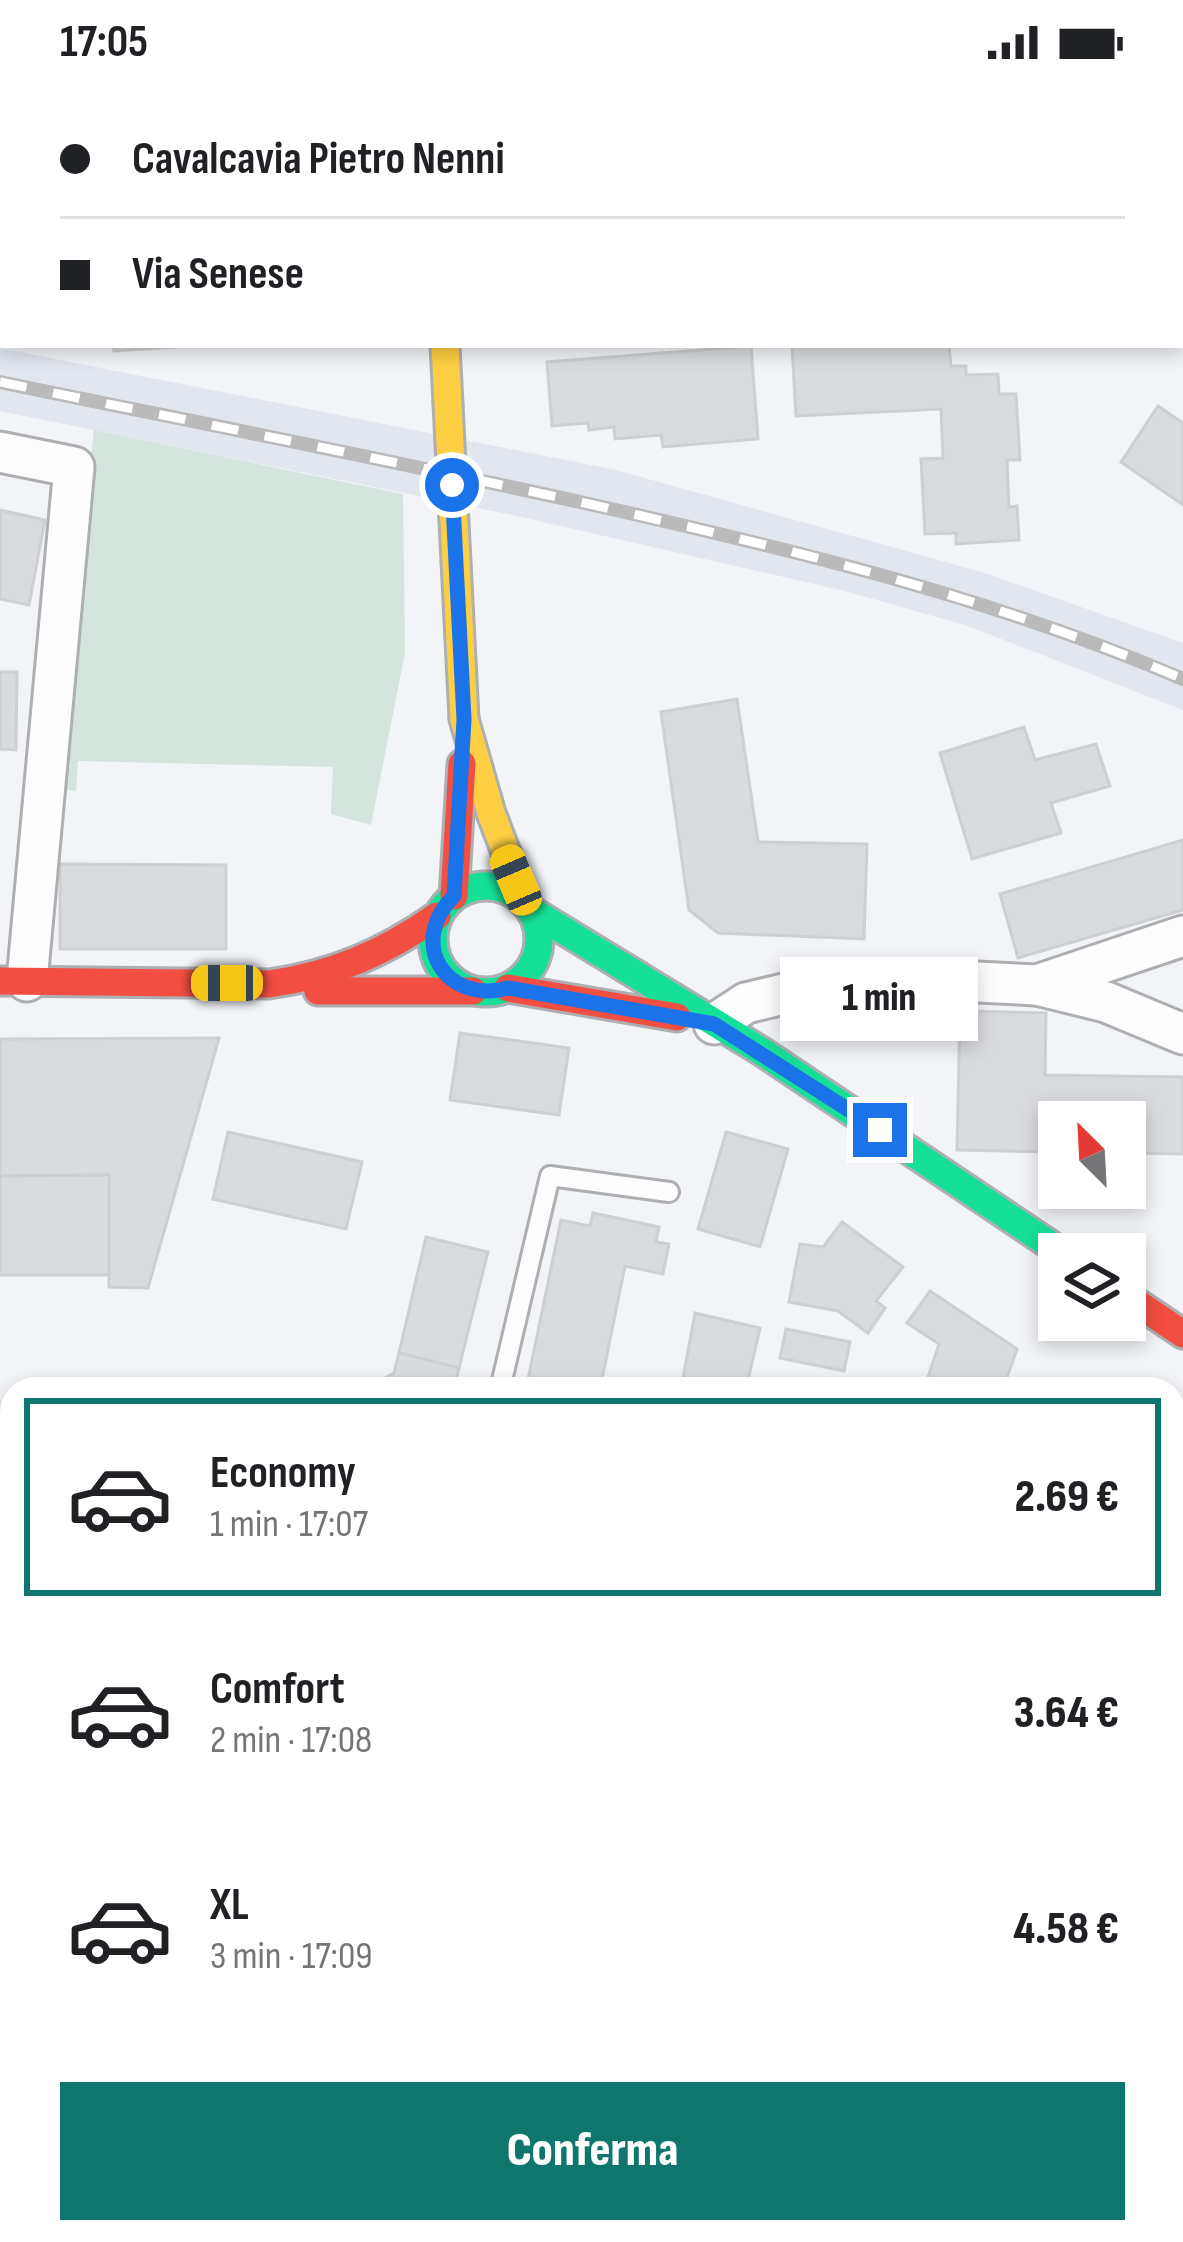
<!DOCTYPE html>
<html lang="it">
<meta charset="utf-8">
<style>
:root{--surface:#fff;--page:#f2f2f2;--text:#202124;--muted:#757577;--line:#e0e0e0;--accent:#0f766e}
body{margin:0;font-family:"Sofia Sans Condensed",sans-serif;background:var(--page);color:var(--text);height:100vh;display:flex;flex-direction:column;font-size:45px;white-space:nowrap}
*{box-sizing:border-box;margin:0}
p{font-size:39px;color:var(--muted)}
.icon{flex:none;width:66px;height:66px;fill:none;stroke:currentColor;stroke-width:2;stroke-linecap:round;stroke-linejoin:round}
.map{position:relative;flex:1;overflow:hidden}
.details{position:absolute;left:0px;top:1293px;width:1185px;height:867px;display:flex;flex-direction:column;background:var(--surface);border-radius:36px 36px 0 0;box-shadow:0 6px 18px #0003}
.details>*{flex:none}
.hud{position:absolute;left:0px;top:0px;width:1185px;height:264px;box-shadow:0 6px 18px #0003;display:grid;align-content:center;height:264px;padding:0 60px;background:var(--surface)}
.needle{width:78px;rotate:336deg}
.fabs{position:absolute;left:1038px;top:1017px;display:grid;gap:24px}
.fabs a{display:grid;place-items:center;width:108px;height:108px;border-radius:0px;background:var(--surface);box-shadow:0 6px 18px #0003;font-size:60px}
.end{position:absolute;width:54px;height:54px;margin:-27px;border:15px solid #1a73e8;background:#fff;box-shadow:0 0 0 6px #fff}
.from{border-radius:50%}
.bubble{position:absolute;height:84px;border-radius:0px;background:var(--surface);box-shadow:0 6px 18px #0003;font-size:39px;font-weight:800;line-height:84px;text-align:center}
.car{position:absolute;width:36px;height:72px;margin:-36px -18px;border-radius:15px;box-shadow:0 0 9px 3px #0007;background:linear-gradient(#f5c518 24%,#345 0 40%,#f5c518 0 76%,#345 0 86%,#f5c518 0)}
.hud b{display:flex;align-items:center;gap:42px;height:114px;font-size:45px}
.hud b+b{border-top:3px solid var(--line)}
.hud i{width:30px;height:30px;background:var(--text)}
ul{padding:21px 0 0;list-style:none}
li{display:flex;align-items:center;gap:36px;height:198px;margin:0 24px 18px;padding:0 36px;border:6px solid transparent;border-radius:0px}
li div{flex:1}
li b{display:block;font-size:45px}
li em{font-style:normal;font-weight:800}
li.active{border-color:var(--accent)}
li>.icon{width:108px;height:108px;stroke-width:1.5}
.button{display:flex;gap:24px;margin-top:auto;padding:24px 60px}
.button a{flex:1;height:138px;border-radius:0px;background:var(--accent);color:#fff;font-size:48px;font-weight:800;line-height:138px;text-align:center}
.status{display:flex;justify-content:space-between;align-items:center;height:84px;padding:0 60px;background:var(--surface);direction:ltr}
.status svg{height:33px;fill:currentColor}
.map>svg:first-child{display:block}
.built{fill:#e1e6ef}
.green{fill:#d5e4dd}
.forest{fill:#cae0d5}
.building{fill:#d9dbde;stroke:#cdcfd2;stroke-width:3}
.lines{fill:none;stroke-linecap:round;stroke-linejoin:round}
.lane-casing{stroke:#adafb2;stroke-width:24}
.street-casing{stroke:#adafb2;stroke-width:45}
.fast-casing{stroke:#adafb2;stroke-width:33}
.slow-casing{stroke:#adafb2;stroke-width:33}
.jam-casing{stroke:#adafb2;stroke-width:33}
.path{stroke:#e0e0e2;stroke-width:8;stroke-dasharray:6 9;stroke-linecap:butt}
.lane{stroke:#fdfdfe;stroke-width:18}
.street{stroke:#fdfdfe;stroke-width:39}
.fast{stroke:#16e098;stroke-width:27}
.slow{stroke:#ffcf43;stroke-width:27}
.jam{stroke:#f24e42;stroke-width:27}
.rail-casing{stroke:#bababb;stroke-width:14}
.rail{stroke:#fff;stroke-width:9;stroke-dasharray:27;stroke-linecap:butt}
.slow-bridge-casing{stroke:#adafb2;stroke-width:33;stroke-linecap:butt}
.slow-bridge{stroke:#ffcf43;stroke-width:27}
.route{stroke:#1a73e8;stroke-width:15}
</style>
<div class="status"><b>17:05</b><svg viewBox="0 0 49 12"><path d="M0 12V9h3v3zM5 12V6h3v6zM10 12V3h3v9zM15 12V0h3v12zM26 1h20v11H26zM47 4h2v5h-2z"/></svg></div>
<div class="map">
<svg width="1183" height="2158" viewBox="0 0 1183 2158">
<rect width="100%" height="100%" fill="#f2f4f8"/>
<path class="built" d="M0 264 616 386 985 489 1183 559V626L968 542 845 507 517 432 0 327Z"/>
<path class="green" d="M94 346 403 410 405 569 371 741 331 730 333 683 78 677 76 707 53 705Z"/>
<path class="forest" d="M0 1951 12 1954V2148H1173V1968L1183 1971V2158H0Z"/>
<g class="building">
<path d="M739 0H819L820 3H740Z"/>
<path d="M1020 0H1160L1161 3H1021Z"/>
<path d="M0 96H3L1 240 0 215Z"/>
<path d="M113 261H206L114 267Z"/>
<path d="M792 261 949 262 951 282H966V291L998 290 999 310H1016L1020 376H1007L1009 423 1017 422 1019 456 956 460V449L925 450 921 375 943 374 941 325 796 332Z"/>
<path d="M751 262 758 355 663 363 661 351 615 355 614 343 589 346 588 339 552 342 547 278Z"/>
<path d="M1158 322 1183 339V421L1121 378Z"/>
<path d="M0 426 45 436 29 521 0 515Z"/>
<path d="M0 588H17L16 666 0 665Z"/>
<path d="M737 615 758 758 867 760 864 855 718 849 689 826 661 628Z"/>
<path d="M1024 643 1035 676 1096 660 1110 702 1051 719 1061 749 972 775 940 669Z"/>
<path d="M1183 756V826L1018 874 1000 810Z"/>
<path d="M60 780 226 781V865H60Z"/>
<path d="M960 927 1046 929 1045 991 1183 993V1070L1125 1069V1038H1059V1068L957 1066Z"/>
<path d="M460 949 569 964 559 1031 450 1016Z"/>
<path d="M219 954 148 1204 109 1203V1091L0 1092V955Z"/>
<path d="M228 1048 362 1078 346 1145 213 1115Z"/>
<path d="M726 1048 788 1065 760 1163 698 1145Z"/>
<path d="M109 1091V1191H0V1092Z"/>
<path d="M593 1129 659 1143 656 1158 669 1160 663 1190 625 1182 600 1305H526L561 1136 590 1142Z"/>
<path d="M842 1138 903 1183 876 1217 885 1224 868 1249 838 1227 789 1218 800 1160 823 1163Z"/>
<path d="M426 1153 488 1168 459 1284 399 1269Z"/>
<path d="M930 1207 1017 1265 1003 1305H924L939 1260 907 1239Z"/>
<path d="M695 1229 760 1244 746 1305H681Z"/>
<path d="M786 1245 850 1258 844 1287 780 1274Z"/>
<path d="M399 1269 459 1284 454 1305H365L394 1289Z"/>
<path d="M850 1301V1305H782V1302Z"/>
<path d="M0 1507 12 1508V1634L0 1633Z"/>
<path d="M1173 1597 1183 1601V1675L1173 1705Z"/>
<path d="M12 1703V1938L0 1934V1745Z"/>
<path d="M1183 1827V1905L1173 1902V1855Z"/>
</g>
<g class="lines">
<g class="lane-casing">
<path id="lane" d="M500 1305 550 1092 669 1108"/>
</g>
<g class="street-casing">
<g id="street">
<path d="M553 0V3"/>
<path d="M1182 215 1183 216"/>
<path d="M0 368 74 383 27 897"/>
<path d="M1037 901 1106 918 1183 950"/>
<path d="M714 940 746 919 809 904 937 896 1037 901 1183 852"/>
<path d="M0 1439 12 1440"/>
<path d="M1173 1443H1183"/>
</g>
</g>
<g class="fast-casing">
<g id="fast">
<circle cx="486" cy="855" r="53"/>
<path d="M532 827 761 967 1064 1170"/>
</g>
</g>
<g class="slow-casing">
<path id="slow" d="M464 635 491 729 525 818"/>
</g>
<g class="jam-casing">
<g id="jam">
<path d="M432 0V3"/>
<path d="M454 812 462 680"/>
<path d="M0 897 269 900C333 891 384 869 437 832"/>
<path d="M508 904 677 933"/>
<path d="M318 907H473"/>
<path d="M1125 1211 1183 1250"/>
</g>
</g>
<g class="path">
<path d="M0 2068 12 2071"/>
<path d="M474 2148 487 2158"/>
</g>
<use href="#lane" class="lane"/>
<use href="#street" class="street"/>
<use href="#fast" class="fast"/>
<use href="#slow" class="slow"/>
<use href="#jam" class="jam"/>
<g class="rail-casing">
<path id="rail" d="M0 298C200 339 399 378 598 422 798 467 994 514 1183 595"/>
</g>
<use href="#rail" class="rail"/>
<g class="slow-bridge-casing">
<path id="slow-bridge" d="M445 261 464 635"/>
</g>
<use href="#slow-bridge" class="slow-bridge"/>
</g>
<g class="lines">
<path class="route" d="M452 401 464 635 454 812C407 858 445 921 508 904L714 940 880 1046"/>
</g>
</svg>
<div class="fabs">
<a><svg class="needle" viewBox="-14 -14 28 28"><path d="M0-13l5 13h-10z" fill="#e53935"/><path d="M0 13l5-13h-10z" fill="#757577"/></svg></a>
<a><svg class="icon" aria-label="layers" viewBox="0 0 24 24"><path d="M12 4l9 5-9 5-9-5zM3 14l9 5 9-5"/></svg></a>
</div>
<i class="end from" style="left:452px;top:401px"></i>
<i class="end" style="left:880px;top:1046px"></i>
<div class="bubble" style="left:780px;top:873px;width:198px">1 min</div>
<i class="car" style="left:516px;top:796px;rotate:337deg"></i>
<i class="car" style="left:227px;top:899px;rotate:270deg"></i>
<div class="hud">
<b><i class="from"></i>Cavalcavia Pietro Nenni</b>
<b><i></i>Via Senese</b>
</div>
<section class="details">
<ul>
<li class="active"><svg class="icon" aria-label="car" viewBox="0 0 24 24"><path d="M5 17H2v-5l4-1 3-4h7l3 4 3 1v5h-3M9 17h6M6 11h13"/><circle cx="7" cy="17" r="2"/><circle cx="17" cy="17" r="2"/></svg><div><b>Economy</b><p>1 min · 17:07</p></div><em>2.69 €</em></li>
<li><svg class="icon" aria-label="car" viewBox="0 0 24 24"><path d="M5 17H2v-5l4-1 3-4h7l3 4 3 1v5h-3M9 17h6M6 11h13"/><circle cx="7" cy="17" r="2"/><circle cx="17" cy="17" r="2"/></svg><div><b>Comfort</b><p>2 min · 17:08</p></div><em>3.64 €</em></li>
<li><svg class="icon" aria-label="car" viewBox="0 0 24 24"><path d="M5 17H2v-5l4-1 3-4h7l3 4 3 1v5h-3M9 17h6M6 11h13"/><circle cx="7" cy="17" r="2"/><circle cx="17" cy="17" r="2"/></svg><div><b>XL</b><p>3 min · 17:09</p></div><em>4.58 €</em></li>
</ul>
<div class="button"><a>Conferma</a></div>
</section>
</div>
